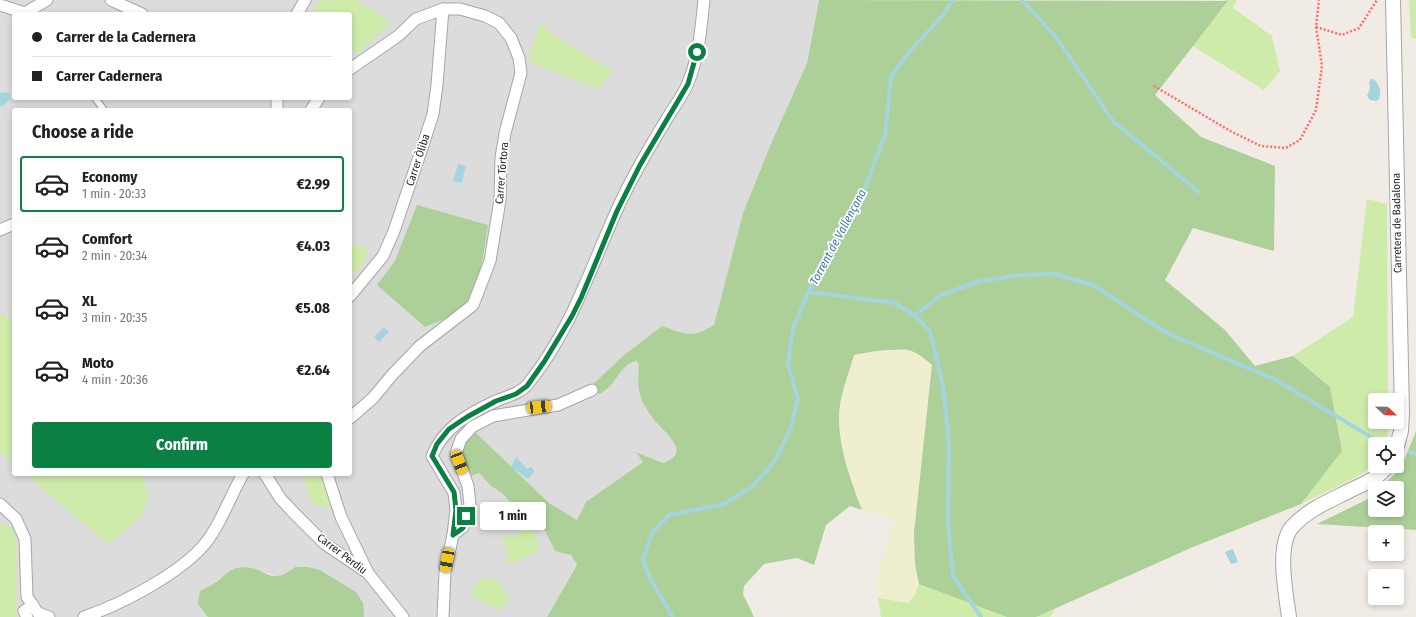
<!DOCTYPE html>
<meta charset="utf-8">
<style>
:root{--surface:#fff;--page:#f6f6f6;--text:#222;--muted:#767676;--line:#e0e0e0;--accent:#0b8043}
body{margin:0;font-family:"Fira Sans Condensed",sans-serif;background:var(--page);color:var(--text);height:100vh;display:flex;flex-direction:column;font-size:15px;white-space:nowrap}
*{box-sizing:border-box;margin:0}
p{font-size:13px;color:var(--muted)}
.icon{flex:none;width:22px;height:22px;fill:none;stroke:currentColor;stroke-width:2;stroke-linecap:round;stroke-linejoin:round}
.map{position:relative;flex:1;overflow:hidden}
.side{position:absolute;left:12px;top:108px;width:340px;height:368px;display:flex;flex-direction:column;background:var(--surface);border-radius:4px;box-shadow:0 2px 6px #0003}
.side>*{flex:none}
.banner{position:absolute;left:12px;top:12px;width:340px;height:88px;border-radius:4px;box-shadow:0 2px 6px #0003;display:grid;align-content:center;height:88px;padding:0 20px;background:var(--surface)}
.needle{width:26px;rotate:112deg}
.fabs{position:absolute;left:1368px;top:393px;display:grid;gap:8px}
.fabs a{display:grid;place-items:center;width:36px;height:36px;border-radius:4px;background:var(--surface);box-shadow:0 2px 6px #0003;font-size:20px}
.end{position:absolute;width:18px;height:18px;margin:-9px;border:5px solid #0b8043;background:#fff;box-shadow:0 0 0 2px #fff}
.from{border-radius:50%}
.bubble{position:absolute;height:28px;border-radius:4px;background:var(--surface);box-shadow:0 2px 6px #0003;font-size:13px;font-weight:700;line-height:28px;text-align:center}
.car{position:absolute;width:12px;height:24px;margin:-12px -6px;border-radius:5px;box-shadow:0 0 3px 1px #0007;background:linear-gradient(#f5c518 24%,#345 0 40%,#f5c518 0 76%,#345 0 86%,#f5c518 0)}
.banner b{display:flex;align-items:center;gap:14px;height:38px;font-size:15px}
.banner b+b{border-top:1px solid var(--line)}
.banner i{width:10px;height:10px;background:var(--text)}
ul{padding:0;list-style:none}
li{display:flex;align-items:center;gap:12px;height:56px;margin:0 8px 6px;padding:0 12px;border:2px solid transparent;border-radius:4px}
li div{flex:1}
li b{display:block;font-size:15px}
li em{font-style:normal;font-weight:700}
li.selected{border-color:var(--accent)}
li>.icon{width:36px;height:36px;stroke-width:1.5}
h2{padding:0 20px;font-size:18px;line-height:48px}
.primary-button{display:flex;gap:8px;margin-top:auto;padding:8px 20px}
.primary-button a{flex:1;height:46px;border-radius:4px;background:var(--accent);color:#fff;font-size:16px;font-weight:700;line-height:46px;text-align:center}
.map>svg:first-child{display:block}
.residential{fill:#dddcdc;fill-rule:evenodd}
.farmland{fill:#efefcf}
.grass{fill:#ceeba9}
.forest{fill:#acd098}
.water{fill:#a4d5df}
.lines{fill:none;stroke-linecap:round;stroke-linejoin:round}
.stream{stroke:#a4d5df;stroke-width:4}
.service-casing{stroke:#a6a6a6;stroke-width:8}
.minor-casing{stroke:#a6a6a6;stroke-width:13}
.tertiary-casing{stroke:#a6a6a6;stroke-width:16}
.path{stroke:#fe6e68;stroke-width:2.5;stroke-dasharray:2 2;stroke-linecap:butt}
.service{stroke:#fff;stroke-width:5.5}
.minor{stroke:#fff;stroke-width:11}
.tertiary{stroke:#fff;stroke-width:14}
.route{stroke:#0b8043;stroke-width:5}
.labels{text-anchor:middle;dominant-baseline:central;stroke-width:3.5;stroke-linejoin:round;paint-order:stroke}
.street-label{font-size:11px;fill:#1f1f1f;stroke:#fff}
.water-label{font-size:12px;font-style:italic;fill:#4278a1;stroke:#fff}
</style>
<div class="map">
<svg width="1416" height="617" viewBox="0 0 1416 617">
<rect width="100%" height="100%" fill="#f0ebe4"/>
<path class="residential" d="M0 0H819L807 63 773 139 743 213 714 325 705 331 687 335 662 326 624 355 593 384 606 392 619 373 630 362 636 361 639 364 638 382 652 418 666 430 674 442 676 452 670 461 663 463 637 452 644 462 586 502 577 520 549 504 531 486 479 473 491 486 502 493 527 521 537 520 541 522 550 539 552 545 571 555 577 565 547 617H364L356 592 320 570 301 567H295L285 575 279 577 249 568H243L220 578 211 586 198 604 208 617H0ZM14 14H350V98H14ZM14 110H350V474H14Z"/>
<path class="farmland" d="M910 351 925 355 932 365 914 533 915 564 919 584 914 597 908 603 878 598 876 586 877 578 895 519 862 510 844 462 839 420 845 386 854 355 866 352Z"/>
<g class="grass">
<path d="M321 0H358L391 23 357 53 350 49V14H311Z"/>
<path d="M1223 0H1237L1233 8 1272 36 1280 71 1264 90 1193 46 1228 2Z"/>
<path d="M1409 0H1416V39L1411 38Z"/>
<path d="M541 24 549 32 613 71 597 89 528 61 536 33Z"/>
<path d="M1367 199 1387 204 1388 400H1375V422H1388V432L1385 444H1375V459L1364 473 1301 504 1342 451 1330 387 1293 356 1353 317Z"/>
<path d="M350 244 370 249 357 274 350 271Z"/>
<path d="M0 313 14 323V464L0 452Z"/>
<path d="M26 474H143L148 499 140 518 108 544Z"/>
<path d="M304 474H325L333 508 314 506 308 494Z"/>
<path d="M527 521 533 529 539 548 537 552 507 565V549L499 537 515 536Z"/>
<path d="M0 523 11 527 17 541V617H0Z"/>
<path d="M492 576 509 597 501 611 473 597 471 592 480 579H490Z"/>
<path d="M919 584 1007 617H881L878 598 908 603 914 596Z"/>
<path d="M1055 608 1050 617H1036Z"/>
</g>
<g class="forest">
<path d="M819 0 1228 1 1155 95 1201 137 1275 166 1274 251 1193 228 1165 280 1225 330 1255 366 1293 356 1330 387 1342 451 1301 504 1193 547 1036 617H1007L919 584 915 564 914 533 932 365C925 359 917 352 908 350 895 348 866 352 854 355 848 376 838 399 839 421 840 453 851 481 862 510L850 506 826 525 814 565 797 558 764 564 744 586 743 594 754 617H547L577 565 571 555 555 551 541 522 537 520 527 521 502 493 491 486 479 473 470 476C463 456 456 447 475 432L549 503 577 520 586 502 643 462 636 452 663 463C695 452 660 429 652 417 648 412 645 406 642 401 637 389 638 376 639 364L636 361C618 365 615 389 599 394L593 384 624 355 662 326C685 334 692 339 714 325L743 213 773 139 807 63Z"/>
<path d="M417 205 488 225C484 251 480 290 461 309 454 316 434 323 425 327L377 285 395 261Z"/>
<path d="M1416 431V530L1317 524 1370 498 1375 493V510H1397V488H1380L1401 468Z"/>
<path d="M295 567H308L320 570 356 592 363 603 364 617H208L198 604 200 591C205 588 211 586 216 582 222 578 230 569 237 568 265 562 267 590 295 567Z"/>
</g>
<g class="water">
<path d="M1371 79H1374C1379 85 1382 91 1379 99L1376 101 1370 100 1367 96 1370 88 1369 83Z"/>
<path d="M6 92 10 94V99L5 105 0 106V93Z"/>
<path d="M458 164 466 166 462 183 453 181Z"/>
<path d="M384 327 389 332 379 342 374 337Z"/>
<path d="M516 457 527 469 531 467 535 471 528 479 511 467Z"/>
<path d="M1233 549 1238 562 1231 564 1225 552Z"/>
</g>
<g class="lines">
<g class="stream">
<path d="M1022 0 1056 37 1113 121 1199 192"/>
<path d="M809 292 895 303 915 316 930 331 943 386 949 441 948 522 953 576 981 617"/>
<path d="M915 316 941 295 980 281 1021 275 1055 274 1093 285 1167 333 1276 380 1376 440"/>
<path d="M1410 452 1416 454"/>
<path d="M673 617 650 578 643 560 652 533 669 515 724 504 754 485 776 459 791 427 798 399 788 364 793 328 820 265 850 220 867 183 885 134 891 77 910 51 943 15 953 0"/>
</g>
<g class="service-casing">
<path id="service" d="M95 98 104 110"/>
</g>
<g class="minor-casing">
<g id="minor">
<path d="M111 0 142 14"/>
<path d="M0 5 25 13 47 0"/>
<path d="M297 14 305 0"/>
<path d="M350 69 398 36 416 19 443 9H460L485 16 499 23 511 38 519 58 521 73 505 133 501 158 500 200 490 261 473 305 420 346 392 375 373 398 350 418"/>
<path d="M277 110V98"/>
<path d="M311 110 319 98"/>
<path d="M0 230 14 224"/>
<path d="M350 296 383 256 394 231 424 142 433 114 437 85 443 9"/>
<path d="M265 474 280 498 292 511 325 544 368 573 403 617"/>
<path d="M327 474 341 517 368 573"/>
<path d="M0 504 16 519 25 539 27 597 38 613 49 617"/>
<path d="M453 535 463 527 470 505 468 486 456 453 461 439 472 427 493 416 558 405 592 390"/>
<path d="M27 617 24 611 33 605"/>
<path d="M84 617C122 604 191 569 212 534 224 515 232 493 243 474"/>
<path d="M443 617 445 572 453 535 456 510 454 493 432 456C444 427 468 414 496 401 507 396 520 394 528 384 573 328 591 265 621 201 634 174 649 148 665 122 672 109 683 96 688 83 699 57 701 28 704 0"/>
</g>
</g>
<g class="tertiary-casing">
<g id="tertiary">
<path d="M1393 0 1402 412 1401 431 1397 446"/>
<path d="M1289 617C1286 594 1276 546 1292 527 1307 510 1329 501 1349 491 1363 484 1378 479 1387 466"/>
</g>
</g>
<g class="path">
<path d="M1316 27 1342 35 1359 28 1377 0"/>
<path d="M1154 86 1232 132 1261 146 1286 148 1300 140 1316 110 1322 66 1316 27 1319 0"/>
</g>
<use href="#service" class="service"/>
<use href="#minor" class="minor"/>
<use href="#tertiary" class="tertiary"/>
</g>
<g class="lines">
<path class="route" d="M466 516 463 528 453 535 456 510 454 492 432 456 437 444 449 429 467 417 496 401 516 394 527 386 544 362 572 316 581 298 617 211 640 165 688 84 697 52"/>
</g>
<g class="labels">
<g class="street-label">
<text transform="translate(418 160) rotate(-72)">Carrer Òliba</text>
<text transform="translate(502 173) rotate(-85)">Carrer Tórtora</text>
<text transform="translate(1397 223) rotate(-91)">Carretera de Badalona</text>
<text transform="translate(342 554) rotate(37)">Carrer Perdiu</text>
</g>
<g class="water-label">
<text transform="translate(838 237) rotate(-62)">Torrent de Vallençana</text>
</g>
</g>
</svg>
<div class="fabs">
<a><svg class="needle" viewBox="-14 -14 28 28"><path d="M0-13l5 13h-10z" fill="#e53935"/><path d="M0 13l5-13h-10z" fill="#767676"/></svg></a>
<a><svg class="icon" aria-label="locate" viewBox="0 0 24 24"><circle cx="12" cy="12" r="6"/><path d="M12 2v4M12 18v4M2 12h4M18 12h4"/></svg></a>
<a><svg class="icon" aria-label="layers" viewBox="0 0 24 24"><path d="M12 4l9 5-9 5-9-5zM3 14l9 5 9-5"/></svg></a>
<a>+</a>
<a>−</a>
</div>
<i class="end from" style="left:697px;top:52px"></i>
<i class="end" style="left:466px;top:516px"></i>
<div class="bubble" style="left:480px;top:502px;width:66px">1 min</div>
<i class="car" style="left:539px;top:407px;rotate:84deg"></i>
<i class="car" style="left:459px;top:462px;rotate:159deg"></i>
<i class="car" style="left:447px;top:560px;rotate:190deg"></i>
<div class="banner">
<b><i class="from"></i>Carrer de la Cadernera</b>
<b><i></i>Carrer Cadernera</b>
</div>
<section class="side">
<h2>Choose a ride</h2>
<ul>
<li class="selected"><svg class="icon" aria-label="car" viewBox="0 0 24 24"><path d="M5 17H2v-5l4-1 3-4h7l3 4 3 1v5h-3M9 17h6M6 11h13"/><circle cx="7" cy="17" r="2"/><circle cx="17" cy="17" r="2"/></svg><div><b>Economy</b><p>1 min · 20:33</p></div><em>€2.99</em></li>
<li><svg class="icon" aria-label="car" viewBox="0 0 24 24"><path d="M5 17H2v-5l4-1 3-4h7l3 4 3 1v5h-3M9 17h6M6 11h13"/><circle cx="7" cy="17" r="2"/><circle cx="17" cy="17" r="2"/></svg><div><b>Comfort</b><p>2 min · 20:34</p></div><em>€4.03</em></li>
<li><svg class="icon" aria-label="car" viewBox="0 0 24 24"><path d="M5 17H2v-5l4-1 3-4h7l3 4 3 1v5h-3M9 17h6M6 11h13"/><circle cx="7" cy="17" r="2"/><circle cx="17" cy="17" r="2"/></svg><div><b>XL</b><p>3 min · 20:35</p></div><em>€5.08</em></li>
<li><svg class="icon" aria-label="car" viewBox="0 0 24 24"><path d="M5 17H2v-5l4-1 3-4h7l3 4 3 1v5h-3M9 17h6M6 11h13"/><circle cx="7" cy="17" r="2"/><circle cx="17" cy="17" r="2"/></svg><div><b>Moto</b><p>4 min · 20:36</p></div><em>€2.64</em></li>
</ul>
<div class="primary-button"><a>Confirm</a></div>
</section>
</div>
